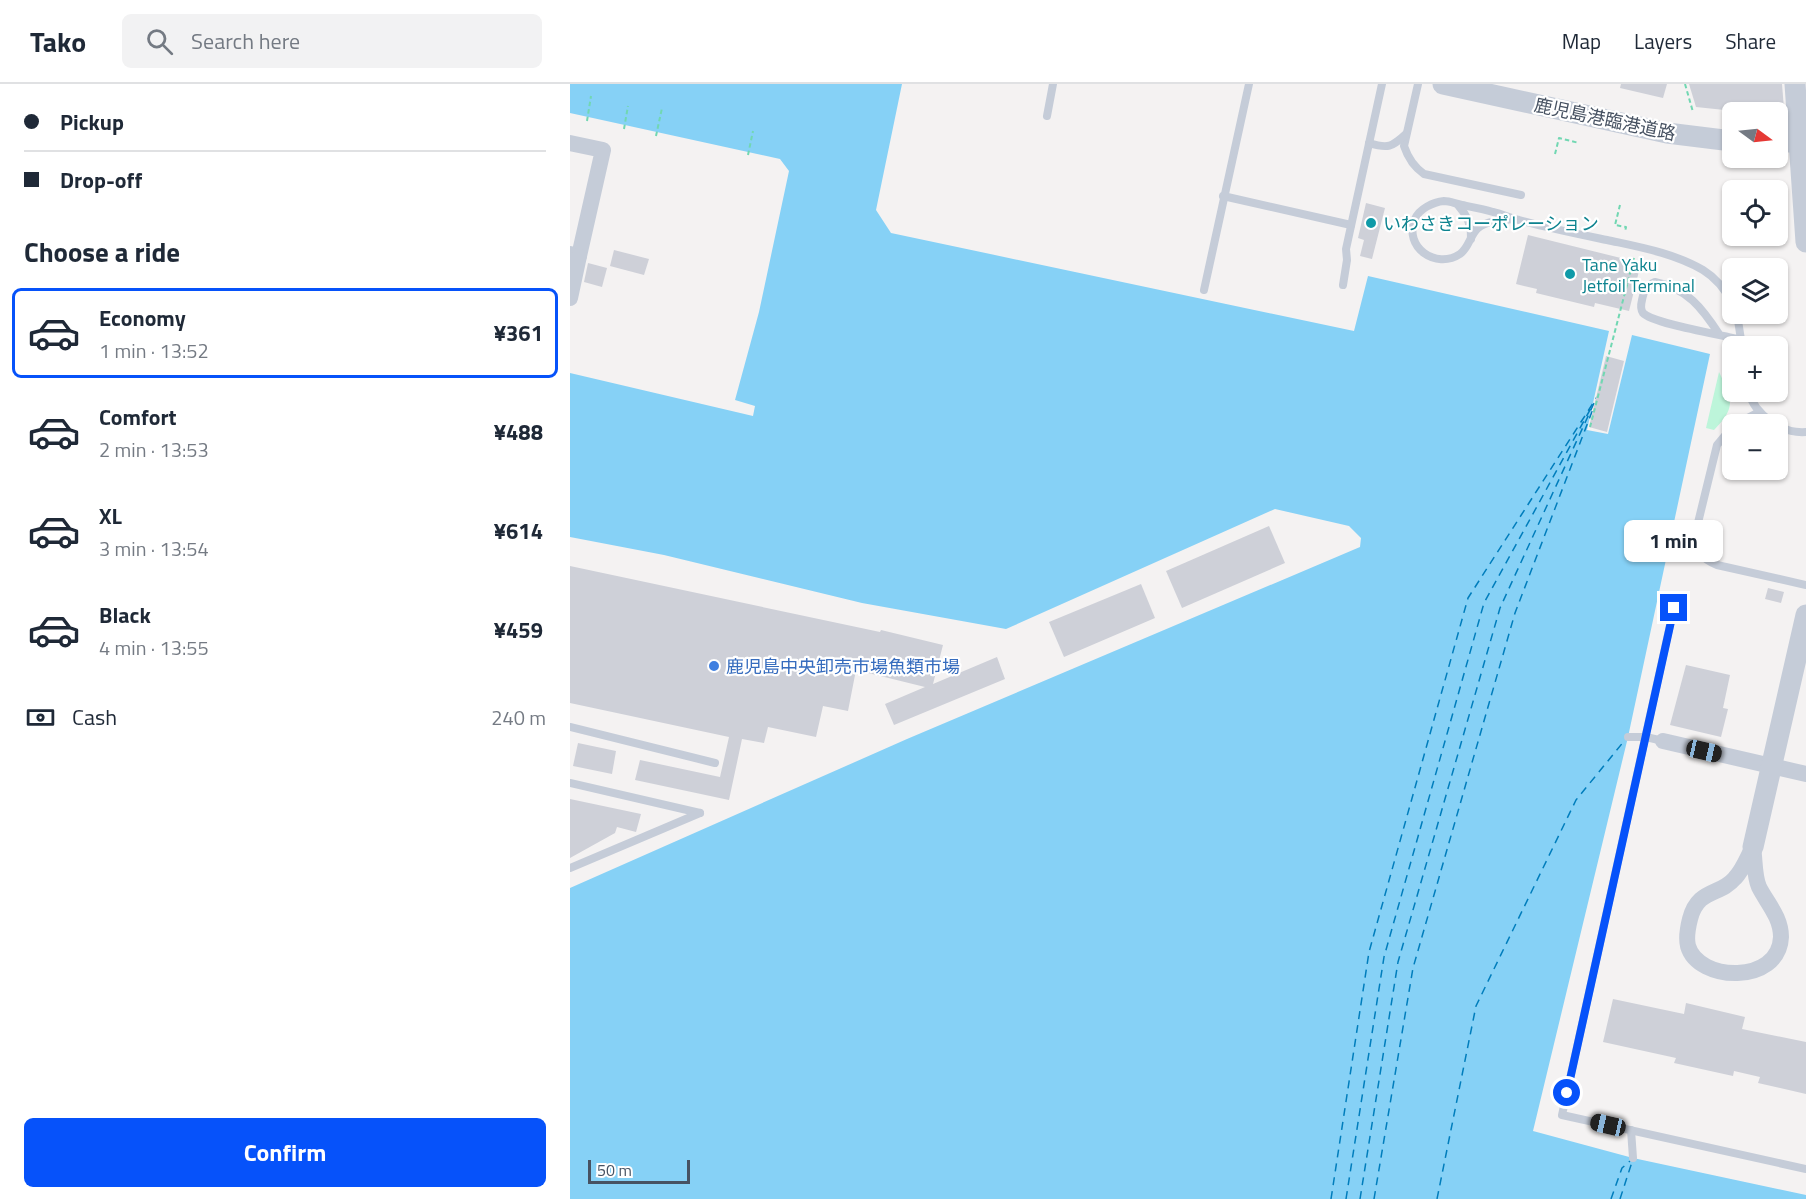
<!DOCTYPE html>
<meta charset="utf-8">
<style>
:root{--surface:#fff;--page:#f2f2f3;--text:#1f2937;--muted:#747a83;--line:#e0e1e3;--accent:#0652fa}
body{margin:0;font-family:"Titillium Web","Noto Sans JP",sans-serif;background:var(--page);color:var(--text);height:100vh;display:flex;flex-direction:column;font-size:22px;white-space:nowrap}
*{box-sizing:border-box;margin:0}
p{font-size:20px;color:var(--muted)}
.icon{flex:none;width:33px;height:33px;fill:none;stroke:currentColor;stroke-width:2;stroke-linecap:round;stroke-linejoin:round}
.map{position:relative;flex:1;overflow:hidden}
.sheet{display:flex;flex-direction:column;background:var(--surface);width:570px}
.sheet>*{flex:none}
.banner{display:grid;align-content:center;height:132px;padding:0 24px;background:var(--surface)}
.needle{width:39px;rotate:105deg}
.fabs{position:absolute;left:1152px;top:18px;display:grid;gap:12px}
.fabs a{display:grid;place-items:center;width:66px;height:66px;border-radius:9px;background:var(--surface);box-shadow:0 2px 4px #0004;font-size:30px}
.scale{position:absolute;left:18px;bottom:15px;width:102px;box-sizing:border-box;padding-left:6px;border:3px solid #475262;border-top:0;font-size:16px;line-height:21px;white-space:nowrap;color:#475262;-webkit-text-stroke:4px #fff;paint-order:stroke}
.end{position:absolute;width:27px;height:27px;margin:-14px;border:8px solid #0652fa;background:#fff;box-shadow:0 0 0 3px #fff}
.from{border-radius:50%}
.bubble{position:absolute;height:42px;border-radius:9px;background:var(--surface);box-shadow:0 2px 4px #0004;font-size:20px;font-weight:700;line-height:42px;text-align:center}
.car{position:absolute;width:18px;height:36px;margin:-18px -9px;border-radius:8px;box-shadow:0 0 4px 2px #0007;background:linear-gradient(#222 24%,#8ab4d8 0 40%,#222 0 76%,#8ab4d8 0 86%,#222 0)}
.banner b{display:flex;align-items:center;gap:21px;height:57px;font-size:22px}
.banner b+b{border-top:2px solid var(--line)}
.banner i{width:15px;height:15px;background:var(--text)}
ul{padding:0;list-style:none}
li{display:flex;align-items:center;gap:18px;height:90px;margin:0 12px 9px;padding:0 12px;border:3px solid transparent;border-radius:9px}
li div{flex:1}
li b{display:block;font-size:22px}
li em{font-style:normal;font-weight:700}
li.selected{border-color:var(--accent)}
li>.icon{width:54px;height:54px;stroke-width:1.5}
h2{padding:0 24px;font-size:27px;line-height:72px}
.pay{display:flex;align-items:center;gap:15px;height:66px;padding:0 24px;font-size:22px}
.pay p{margin-inline-start:auto}
.primary-button{display:flex;gap:12px;margin-top:auto;padding:12px 24px}
.primary-button a{flex:1;height:69px;border-radius:9px;background:var(--accent);color:#fff;font-size:24px;font-weight:700;line-height:69px;text-align:center}
header{display:flex;align-items:center;gap:36px;box-sizing:border-box;height:84px;padding:0 30px;background:var(--surface);border-bottom:2px solid var(--line)}
header strong{font-size:28px}
nav{display:flex;gap:33px;margin-inline-start:auto;font-size:21px}
.search{width:420px;height:54px;background:var(--page);display:flex;align-items:center;gap:15px;box-sizing:border-box;padding:0 21px;border-radius:9px;color:var(--muted);font-size:22px}
main{display:flex;flex:1;min-height:0}
.map>svg:first-child{display:block}
.green{fill:#bdf5da}
.water{fill:#86d1f6}
.lines{fill:none;stroke-linecap:round;stroke-linejoin:round}
.ferry{stroke:#007dbc;stroke-width:1.5;stroke-dasharray:8 6;stroke-linecap:butt}
.building{fill:#ced0d8}
.path{stroke:#71d7b2;stroke-width:2;stroke-dasharray:4.5 3;stroke-linecap:butt}
.service{stroke:#c5ccd8;stroke-width:8}
.minor{stroke:#c5ccd8;stroke-width:16}
.tertiary{stroke:#c5ccd8;stroke-width:21}
.route{stroke:#0652fa;stroke-width:8}
.culture-dot{fill:#0f9aa8;stroke:#fff;stroke-width:2}
.shop-dot{fill:#3f7fe0;stroke:#fff;stroke-width:2}
.labels{text-anchor:middle;dominant-baseline:central;stroke-width:4.5;stroke-linejoin:round;paint-order:stroke}
.street-label{font-size:18px;fill:#475262;stroke:#fff}
.culture-label{font-size:18px;fill:#0d838f;stroke:#fff;text-anchor:start}
.shop-label{font-size:18px;fill:#366cbe;stroke:#fff;text-anchor:start}
</style>
<header>
<strong>Tako</strong>
<div class="search"><svg class="icon" aria-label="search" viewBox="0 0 24 24"><circle cx="10" cy="10" r="6"/><path d="M15 15l6 6"/></svg>Search here</div>
<nav><a>Map</a><a>Layers</a><a>Share</a></nav>
</header>
<main>
<section class="sheet">
<div class="banner">
<b><i class="from"></i>Pickup</b>
<b><i></i>Drop-off</b>
</div>
<h2>Choose a ride</h2>
<ul>
<li class="selected"><svg class="icon" aria-label="car" viewBox="0 0 24 24"><path d="M5 17H2v-5l4-1 3-4h7l3 4 3 1v5h-3M9 17h6M6 11h13"/><circle cx="7" cy="17" r="2"/><circle cx="17" cy="17" r="2"/></svg><div><b>Economy</b><p>1 min · 13:52</p></div><em>¥361</em></li>
<li><svg class="icon" aria-label="car" viewBox="0 0 24 24"><path d="M5 17H2v-5l4-1 3-4h7l3 4 3 1v5h-3M9 17h6M6 11h13"/><circle cx="7" cy="17" r="2"/><circle cx="17" cy="17" r="2"/></svg><div><b>Comfort</b><p>2 min · 13:53</p></div><em>¥488</em></li>
<li><svg class="icon" aria-label="car" viewBox="0 0 24 24"><path d="M5 17H2v-5l4-1 3-4h7l3 4 3 1v5h-3M9 17h6M6 11h13"/><circle cx="7" cy="17" r="2"/><circle cx="17" cy="17" r="2"/></svg><div><b>XL</b><p>3 min · 13:54</p></div><em>¥614</em></li>
<li><svg class="icon" aria-label="car" viewBox="0 0 24 24"><path d="M5 17H2v-5l4-1 3-4h7l3 4 3 1v5h-3M9 17h6M6 11h13"/><circle cx="7" cy="17" r="2"/><circle cx="17" cy="17" r="2"/></svg><div><b>Black</b><p>4 min · 13:55</p></div><em>¥459</em></li>
</ul>
<div class="pay"><svg class="icon" aria-label="cash" viewBox="0 0 24 24"><path d="M3 7h18v10H3z"/><circle cx="12" cy="12" r="2"/></svg>Cash<p>240 m</p></div>
<div class="primary-button"><a>Confirm</a></div>
</section>
<div class="map">
<svg width="1236" height="1115" viewBox="0 0 1236 1115">
<rect width="100%" height="100%" fill="#f4f2f2"/>
<path class="green" d="M1149 288C1162 315 1167 323 1144 346L1136 344Z"/>
<path class="water" d="M0 0H332L306 126 321 149 784 247 798 192 1039 247 1017 346 1038 350 1062 251 1140 270 1058 653 963 1047 1063 1074 1236 1111V1115H0V804L337 655 790 463 791 454 779 442 705 425 436 545 292 519 94 471 0 453V289L183 332 185 322 165 316 189 228 219 87 210 75 0 29Z"/>
<g class="lines">
<g class="ferry">
<path d="M761 1115 799 868 898 514 1027 313"/>
<path d="M776 1115 814 873 914 519 1021 324"/>
<path d="M790 1115 828 878 930 524 1025 317"/>
<path d="M804 1115 843 884 945 529 1023 325"/>
<path d="M867 1115 906 922 1006 716 1055 656"/>
<path d="M1041 1115 1052 1084 1060 1077"/>
<path d="M1050 1115 1062 1078"/>
</g>
</g>
<g class="building">
<path d="M1051 0H1097L1093 14 1050 4Z"/>
<path d="M1119 0H1212L1214 25 1164 27 1126 23Z"/>
<path d="M796 119 815 124 802 175 790 172 794 156 788 154Z"/>
<path d="M958 151 1071 179 1059 227 1025 219 1024 223 966 209 967 205 946 200Z"/>
<path d="M44 166 79 175 74 191 40 182Z"/>
<path d="M18 179 37 184 32 203 14 198Z"/>
<path d="M1036 272 1054 277 1037 348 1019 343Z"/>
<path d="M699 442 715 479 612 524 596 487Z"/>
<path d="M0 482 310 548 311 546 373 561 363 600 427 573 435 595 324 641 315 620 355 603 286 586 278 627 253 622 246 653 198 643 194 659 172 655 159 716 65 696 70 676 150 693 159 653 0 619Z"/>
<path d="M571 500 585 534 494 573 479 538Z"/>
<path d="M1198 504 1214 508 1211 519 1195 515Z"/>
<path d="M1116 581 1160 591 1153 624 1158 625 1151 653 1100 641Z"/>
<path d="M8 659 46 667 42 690 3 682Z"/>
<path d="M0 715 71 730 66 748 47 743 45 749 0 774Z"/>
<path d="M1043 915 1114 930 1116 919 1175 933 1172 945 1236 958V1010L1188 999 1190 993 1164 987 1163 992 1104 979 1106 974 1033 958Z"/>
</g>
<g class="lines">
<g class="path">
<path d="M1115 0 1123 28"/>
<path d="M17 37 21 12"/>
<path d="M54 45 58 22"/>
<path d="M86 52 92 24"/>
<path d="M985 70 989 54 1009 59"/>
<path d="M178 71 183 47"/>
<path d="M1186 106 1194 97"/>
<path d="M1050 121 1045 141 1056 143 1055 148"/>
<path d="M1050 198 1058 200"/>
<path d="M1020 343 1064 174"/>
</g>
<g class="service">
<path d="M848 0 834 62C838 74 844 83 854 90L951 111"/>
<path d="M477 32 483 0"/>
<path d="M799 59C818 65 822 63 836 50"/>
<path d="M653 112 781 141"/>
<path d="M888 121C897 131 902 141 901 155"/>
<path d="M943 135C932 136 917 137 908 144 900 151 899 164 890 170 866 186 833 163 845 135 849 125 863 118 874 117 880 117 886 120 892 121 902 123 913 125 923 128 932 130 940 134 949 136 978 144 1008 150 1037 156 1069 163 1104 169 1133 186 1146 194 1155 205 1162 219"/>
<path d="M773 201 777 176 776 165 812 0"/>
<path d="M634 206 679 0"/>
<path d="M1167 230 1172 262"/>
<path d="M1149 250C1132 224 1117 204 1085 198 1076 202 1074 206 1072 216 1071 220 1070 225 1073 229 1083 240 1154 251 1172 256"/>
<path d="M1179 308C1184 330 1212 350 1236 348"/>
<path d="M1166 340 1189 328"/>
<path d="M1162 343 1147 361 1125 451C1126 468 1132 475 1147 481L1236 501"/>
<path d="M1104 523 992 1031 1236 1085"/>
<path d="M0 643 145 679"/>
<path d="M1058 653H1076L1093 657"/>
<path d="M0 699 130 729"/>
<path d="M0 784 130 729"/>
<path d="M1061 1046 1063 1074"/>
</g>
<g class="minor">
<path d="M0 59 33 66 9 172 0 170"/>
<path d="M0 214 9 172"/>
<path d="M1093 657 1236 690"/>
<path d="M1183 763C1185 775 1184 792 1189 803 1197 819 1211 833 1211 853 1209 901 1128 898 1118 862 1116 854 1118 843 1120 835 1128 804 1150 812 1165 794 1173 786 1178 772 1183 763Z"/>
</g>
<g class="tertiary">
<path d="M873 0 1097 49 1162 57"/>
<path d="M1225 0 1236 158"/>
<path d="M1208 58H1236"/>
<path d="M1183 763 1236 531"/>
</g>
</g>
<g class="lines">
<path class="route" d="M997 1009 1104 524"/>
</g>
<g class="culture-dot">
<circle cx="801" cy="139" r="6"/>
<circle cx="1000" cy="190" r="6"/>
</g>
<circle class="shop-dot" cx="144" cy="582" r="6"/>
<g class="labels">
<g class="street-label">
<text transform="translate(1035 35) rotate(12)">鹿児島港臨港道路</text>
</g>
<g class="culture-label">
<text x="813" y="139">いわさきコーポレーション</text>
<text x="1012" y="180">Tane Yaku<tspan x="1012" dy="21">Jetfoil Terminal</tspan></text>
</g>
<g class="shop-label">
<text x="156" y="582">鹿児島中央卸売市場魚類市場</text>
</g>
</g>
</svg>
<div class="fabs">
<a><svg class="needle" viewBox="-14 -14 28 28"><path d="M0-13l5 13h-10z" fill="#e53935"/><path d="M0 13l5-13h-10z" fill="#747a83"/></svg></a>
<a><svg class="icon" aria-label="locate" viewBox="0 0 24 24"><circle cx="12" cy="12" r="6"/><path d="M12 2v4M12 18v4M2 12h4M18 12h4"/></svg></a>
<a><svg class="icon" aria-label="layers" viewBox="0 0 24 24"><path d="M12 4l9 5-9 5-9-5zM3 14l9 5 9-5"/></svg></a>
<a>+</a>
<a>−</a>
</div>
<div class="scale">50 m</div>
<i class="end from" style="left:997px;top:1009px"></i>
<i class="end" style="left:1104px;top:524px"></i>
<div class="bubble" style="left:1054px;top:436px;width:99px">1 min</div>
<i class="car" style="left:1134px;top:667px;rotate:103deg"></i>
<i class="car" style="left:1038px;top:1041px;rotate:283deg"></i>
</div>
</main>
